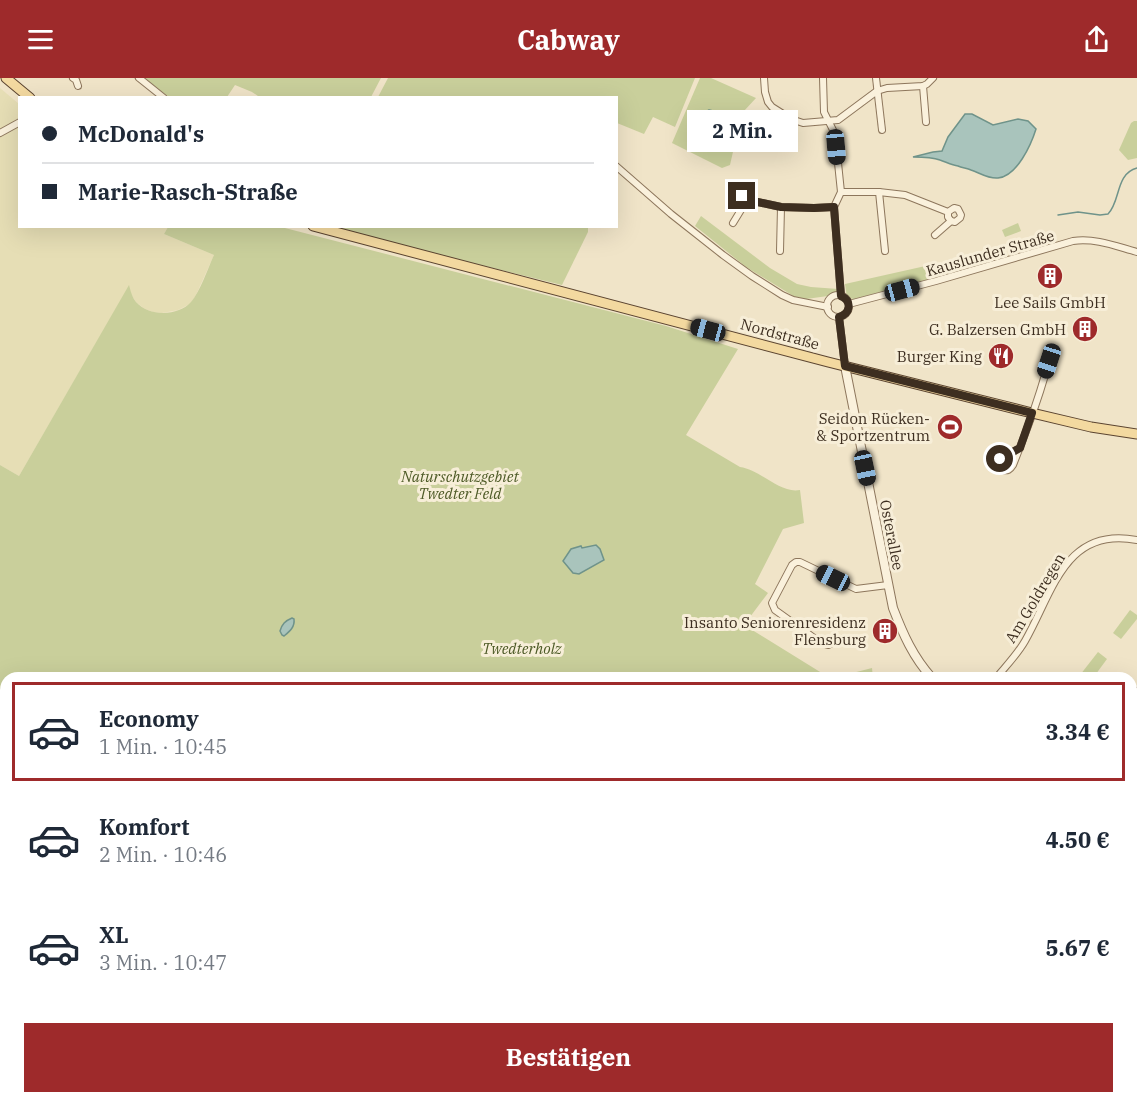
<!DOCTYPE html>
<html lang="de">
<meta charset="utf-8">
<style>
:root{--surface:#fff;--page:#f2f2f3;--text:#1f2937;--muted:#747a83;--line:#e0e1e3;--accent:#9e2a2b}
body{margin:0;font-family:"IBM Plex Serif",serif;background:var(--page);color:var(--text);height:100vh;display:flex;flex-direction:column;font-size:22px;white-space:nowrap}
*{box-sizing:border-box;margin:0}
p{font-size:20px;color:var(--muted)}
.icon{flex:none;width:33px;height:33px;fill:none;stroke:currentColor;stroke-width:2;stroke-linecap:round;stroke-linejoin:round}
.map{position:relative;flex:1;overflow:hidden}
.details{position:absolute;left:0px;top:594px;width:1137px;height:432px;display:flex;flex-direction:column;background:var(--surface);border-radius:18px 18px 0 0;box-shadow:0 6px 24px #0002}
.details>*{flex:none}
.top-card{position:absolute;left:18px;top:18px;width:600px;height:132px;border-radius:0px;box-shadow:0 6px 24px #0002;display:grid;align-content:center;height:132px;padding:0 24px;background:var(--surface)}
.end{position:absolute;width:27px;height:27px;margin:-14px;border:8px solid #3d2e20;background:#fff;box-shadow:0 0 0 3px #fff}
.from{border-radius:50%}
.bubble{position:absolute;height:42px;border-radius:0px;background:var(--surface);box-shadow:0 6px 24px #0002;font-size:20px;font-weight:700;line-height:42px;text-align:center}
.car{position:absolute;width:18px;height:36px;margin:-18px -9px;border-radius:8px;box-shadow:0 0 4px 2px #0007;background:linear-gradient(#222 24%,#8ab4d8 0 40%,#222 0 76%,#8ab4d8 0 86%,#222 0)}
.top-card b{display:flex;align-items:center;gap:21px;height:57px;font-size:22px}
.top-card b+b{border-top:2px solid var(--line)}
.top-card i{width:15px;height:15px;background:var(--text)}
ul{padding:10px 0 0;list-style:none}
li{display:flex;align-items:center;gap:18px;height:99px;margin:0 12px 9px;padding:0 12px;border:3px solid transparent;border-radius:0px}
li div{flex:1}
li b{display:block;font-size:22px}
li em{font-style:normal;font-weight:700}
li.selected{border-color:var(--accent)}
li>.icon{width:54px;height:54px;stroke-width:1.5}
.action{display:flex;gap:12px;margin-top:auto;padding:12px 24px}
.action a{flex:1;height:69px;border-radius:0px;background:var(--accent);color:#fff;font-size:24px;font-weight:700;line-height:69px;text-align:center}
header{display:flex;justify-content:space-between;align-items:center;height:78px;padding:0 24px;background:var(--accent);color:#fff;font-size:27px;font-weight:700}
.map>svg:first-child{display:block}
.farmland{fill:#e6deb5}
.green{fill:#c9cf9b;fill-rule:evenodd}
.water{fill:#a9c4bc;stroke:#6f938a;stroke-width:1.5}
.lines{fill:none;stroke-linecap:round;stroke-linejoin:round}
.stream{stroke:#6f938a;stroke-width:1.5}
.minor-casing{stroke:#8d765c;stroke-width:8}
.tertiary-casing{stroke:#8d765c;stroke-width:10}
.primary-casing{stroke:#5b4430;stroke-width:11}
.minor{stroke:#faf1dc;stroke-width:6}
.tertiary{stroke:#faf1dc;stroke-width:8}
.primary{stroke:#f3d9a0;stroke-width:9}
.route{stroke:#3d2e20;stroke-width:8}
.labels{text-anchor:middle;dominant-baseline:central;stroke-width:6;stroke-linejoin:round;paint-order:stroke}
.street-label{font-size:15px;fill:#3d2e20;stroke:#f7eed8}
.poi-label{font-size:15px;fill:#3d2e20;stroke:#f7eed8;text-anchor:end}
.park-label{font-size:15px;font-style:italic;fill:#4d5a26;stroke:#f7eed8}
</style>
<header><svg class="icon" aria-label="menu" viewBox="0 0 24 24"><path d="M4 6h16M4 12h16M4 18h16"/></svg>Cabway<svg class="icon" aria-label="share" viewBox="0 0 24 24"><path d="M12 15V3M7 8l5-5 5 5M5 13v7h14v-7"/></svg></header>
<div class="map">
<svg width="1137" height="1026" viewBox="0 0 1137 1026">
<rect width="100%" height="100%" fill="#f0e4c8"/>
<path class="farmland" d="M0 10 19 26 20 148 168 149 164 156 214 177 195 219 190 226 178 232 162 235 153 234 145 231 137 225 131 217 129 208 19 398 0 387Z"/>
<g class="green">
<path d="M144 0H381L371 19H257L258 18 252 14 235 7 227 19H169Z"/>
<path d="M388 0H695L675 49 653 39 644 56 617 45 616 20 378 19Z"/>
<path d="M700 0H711L756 20 744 33 743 44 737 56 730 87 722 90 672 65ZM719 35 726 36 734 35 727 44 720 49 721 54 708 63 702 60 698 51 701 43Z"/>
<path d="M1134 43H1137V80L1128 82 1119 72 1131 45Z"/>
<path d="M701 138 770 190 797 206 811 209 838 211 837 213 828 218 806 221 795 219 746 189 695 148Z"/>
<path d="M1018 145 1021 153 1005 159 1002 152Z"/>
<path d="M168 149H281L666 248 738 271 686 357 740 389C761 392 780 416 800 412L804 445 783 451 755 506 768 515 744 547 825 597 810 600H6V793L0 789V387L19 398 129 207C131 214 132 219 136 224 149 239 179 238 191 224 200 214 208 190 214 177L164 156Z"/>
<path d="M335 149H588V154L562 207 338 152Z"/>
<path d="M988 174 987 184 933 200 854 221 847 220 845 206Z"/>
<path d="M1130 532 1137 537V541L1121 561 1113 555Z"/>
<path d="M1098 574 1107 581 1093 600H1084L1080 597Z"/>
<path d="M872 590 873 600H833Z"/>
<path d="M6 961V1002H0V965Z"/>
<path d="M209 1020H746L742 1026H209Z"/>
</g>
<g class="water">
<path d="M709 32 726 36 736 35 739 40 733 45 729 46 727 44 720 47 721 54 713 64 700 59 699 53 696 50V46C702 42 703 35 709 32Z"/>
<path d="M965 36H972L993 47 1018 41 1028 43 1036 51C1031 67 1017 98 998 100 988 101 980 95 971 92 967 90 962 90 958 88 952 87 946 84 940 82 932 79 922 79 913 79L933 74 942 73 948 59Z"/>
<path d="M596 467 600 471 604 482 579 496 573 495 563 483 571 471 581 468 582 470Z"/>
<path d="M292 540 294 541C295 549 290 553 284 558L282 557 280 553C282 546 285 543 292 540Z"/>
</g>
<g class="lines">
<path class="stream" d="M1058 137 1078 134 1100 137 1108 136C1121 123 1115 96 1137 90"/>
<g class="minor-casing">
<g id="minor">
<path d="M73 0 76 2 78 8"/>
<path d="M139 0 164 20"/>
<path d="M764 0 765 14 768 24 772 29 791 41 803 45 838 42 877 13 887 10 923 8 927 6 933 0"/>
<path d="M823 0 824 34 835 56 841 114 834 129 841 218"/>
<path d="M876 0 882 52"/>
<path d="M923 8 926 44"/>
<path d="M0 55 20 44"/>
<path d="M616 88 671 136 723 177 752 198 782 217 793 222 828 229"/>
<path d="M841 114H879L905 117 948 134 954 130 958 131 961 137 960 140 955 144 951 143 948 139V134"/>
<path d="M879 114 885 173"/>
<circle cx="747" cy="122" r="6"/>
<path d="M753 123 781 129 814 130 834 129"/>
<path d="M733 145 744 127"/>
<path d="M935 157 951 143"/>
<path d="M780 173 781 129"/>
<circle cx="838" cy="228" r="11"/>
<path d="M849 226 936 203 1073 163C1096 160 1115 168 1137 174"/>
<path d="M839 239 845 288"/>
<path d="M1020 370 1000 381 999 385 1002 392C1008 393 1010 392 1013 387 1028 349 1043 310 1052 270"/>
<path d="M841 561 828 567 821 565 775 532 772 525 792 487 796 484H800L856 511 888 507"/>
<path d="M996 600C1006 588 1017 577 1025 563 1053 514 1065 448 1137 462"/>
<path d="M1131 620 1137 613"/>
<path d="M1131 962 1137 953"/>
<path d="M858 1020 869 1026"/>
<path d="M953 1020 954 1026"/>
<path d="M1130 1020 1137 1024"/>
<path d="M826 1026 829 1020"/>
<path d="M1089 1026 1094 1020"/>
</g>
</g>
<g class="tertiary-casing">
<g id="tertiary">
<path d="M845 288 893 530C903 556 913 579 932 600"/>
<path d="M1131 751 1137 755"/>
</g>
</g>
<g class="primary-casing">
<g id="primary">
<path d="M6 0 30 20"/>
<path d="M313 148 828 284 1032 335 1091 349 1137 356"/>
</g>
</g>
<use href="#minor" class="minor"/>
<use href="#tertiary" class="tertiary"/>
<use href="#primary" class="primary"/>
</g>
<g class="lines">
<path class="route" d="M742 118 747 116 751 117 753 123 781 129 814 130 834 129 841 218C852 223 851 235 839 239L845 288 1032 335 1020 370 1000 381"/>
</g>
<defs>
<g id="building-disc" transform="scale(1.35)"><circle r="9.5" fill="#9e2a2b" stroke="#f7eed8"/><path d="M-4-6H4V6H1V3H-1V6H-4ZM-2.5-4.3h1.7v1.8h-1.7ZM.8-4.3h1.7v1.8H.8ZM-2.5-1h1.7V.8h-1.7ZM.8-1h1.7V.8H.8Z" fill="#fff"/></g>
<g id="restaurant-disc" transform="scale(1.35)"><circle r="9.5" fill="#9e2a2b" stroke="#f7eed8"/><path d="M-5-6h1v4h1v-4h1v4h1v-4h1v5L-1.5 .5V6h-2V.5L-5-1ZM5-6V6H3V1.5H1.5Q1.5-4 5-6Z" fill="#fff"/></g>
<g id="stadium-disc" transform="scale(1.35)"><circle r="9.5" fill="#9e2a2b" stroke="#f7eed8"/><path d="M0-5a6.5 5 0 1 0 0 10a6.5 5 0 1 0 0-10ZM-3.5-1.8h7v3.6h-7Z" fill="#fff"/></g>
</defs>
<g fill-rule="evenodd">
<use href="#building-disc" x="1050" y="198"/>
<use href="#building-disc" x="1085" y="251"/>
<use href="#restaurant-disc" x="1001" y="278"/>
<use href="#stadium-disc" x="950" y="349"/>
<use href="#building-disc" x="885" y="553"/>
</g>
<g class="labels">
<g class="street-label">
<text transform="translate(990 175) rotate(-16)">Kauslunder Straße</text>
<text transform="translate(780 256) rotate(15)">Nordstraße</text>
<text transform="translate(892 457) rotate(79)">Osterallee</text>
<text transform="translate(1035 520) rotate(-59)">Am Goldregen</text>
</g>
<g class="poi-label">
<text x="1050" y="224" text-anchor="middle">Lee Sails GmbH</text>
<text x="1066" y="251">G. Balzersen GmbH</text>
<text x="982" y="278">Burger King</text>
<text x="930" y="340">Seidon Rücken-<tspan x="930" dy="17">&amp; Sportzentrum</tspan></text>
<text x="866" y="544">Insanto Seniorenresidenz<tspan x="866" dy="17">Flensburg</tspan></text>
</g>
<g class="park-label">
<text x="460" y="398">Naturschutzgebiet<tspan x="460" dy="17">Twedter Feld</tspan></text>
<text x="522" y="570">Twedterholz</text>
</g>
</g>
</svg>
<i class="end from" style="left:1000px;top:381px"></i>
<i class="end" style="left:742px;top:118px"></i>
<div class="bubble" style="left:687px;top:32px;width:111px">2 Min.</div>
<i class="car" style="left:836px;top:69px;rotate:175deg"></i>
<i class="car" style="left:902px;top:212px;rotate:75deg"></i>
<i class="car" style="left:708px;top:252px;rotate:285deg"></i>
<i class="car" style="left:1049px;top:283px;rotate:198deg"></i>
<i class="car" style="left:865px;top:390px;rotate:168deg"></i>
<i class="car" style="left:833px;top:500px;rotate:296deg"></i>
<div class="top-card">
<b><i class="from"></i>McDonald's</b>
<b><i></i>Marie-Rasch-Straße</b>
</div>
<section class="details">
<ul>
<li class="selected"><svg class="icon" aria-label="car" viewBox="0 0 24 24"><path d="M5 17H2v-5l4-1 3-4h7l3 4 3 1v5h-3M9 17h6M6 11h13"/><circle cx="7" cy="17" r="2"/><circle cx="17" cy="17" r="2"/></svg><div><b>Economy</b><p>1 Min. · 10:45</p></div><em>3.34 €</em></li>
<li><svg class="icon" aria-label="car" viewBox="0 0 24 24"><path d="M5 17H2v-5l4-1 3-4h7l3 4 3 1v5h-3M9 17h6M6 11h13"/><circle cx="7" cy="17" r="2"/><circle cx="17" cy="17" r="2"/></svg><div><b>Komfort</b><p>2 Min. · 10:46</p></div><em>4.50 €</em></li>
<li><svg class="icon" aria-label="car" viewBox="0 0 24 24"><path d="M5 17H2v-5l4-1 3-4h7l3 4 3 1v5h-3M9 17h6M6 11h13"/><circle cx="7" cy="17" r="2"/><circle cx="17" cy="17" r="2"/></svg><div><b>XL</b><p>3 Min. · 10:47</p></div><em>5.67 €</em></li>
</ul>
<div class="action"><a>Bestätigen</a></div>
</section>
</div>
